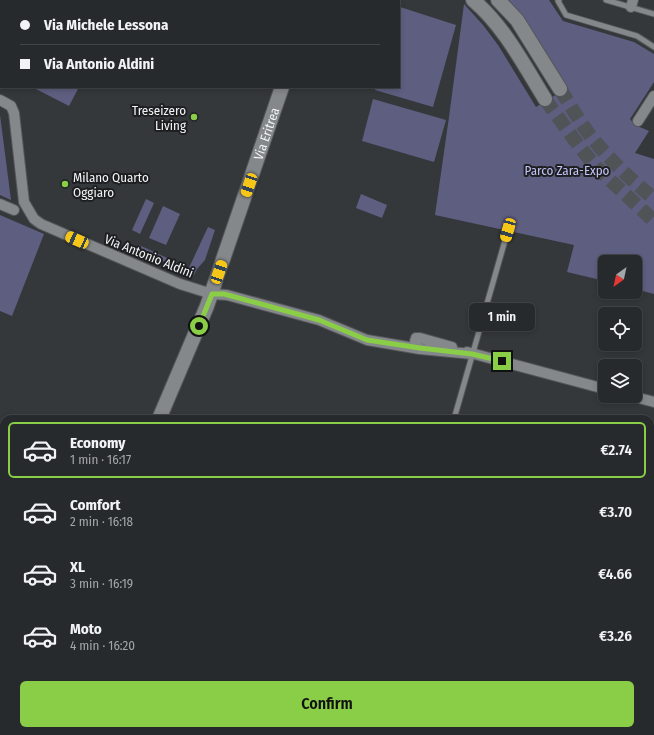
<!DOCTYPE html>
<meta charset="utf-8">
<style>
:root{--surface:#272a2c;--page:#2f3234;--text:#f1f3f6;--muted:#a4a7a9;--line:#434648;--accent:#8ace47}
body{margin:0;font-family:"Fira Sans Condensed",sans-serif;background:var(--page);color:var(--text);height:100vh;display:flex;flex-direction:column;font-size:15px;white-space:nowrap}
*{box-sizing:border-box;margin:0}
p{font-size:13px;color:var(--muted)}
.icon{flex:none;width:22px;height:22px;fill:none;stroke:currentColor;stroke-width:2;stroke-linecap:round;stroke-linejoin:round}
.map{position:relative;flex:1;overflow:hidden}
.panel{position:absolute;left:0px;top:415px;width:654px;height:320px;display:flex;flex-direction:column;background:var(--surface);border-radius:12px 12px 0 0;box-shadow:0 2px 6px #0003,0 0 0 1px var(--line)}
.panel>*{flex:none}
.banner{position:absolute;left:0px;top:0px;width:400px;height:88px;box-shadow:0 2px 6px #0003,0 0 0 1px var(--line);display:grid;align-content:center;height:88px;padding:0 20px;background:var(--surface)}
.needle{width:26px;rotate:213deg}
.fabs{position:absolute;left:598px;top:255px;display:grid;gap:8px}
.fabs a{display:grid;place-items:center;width:44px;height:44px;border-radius:6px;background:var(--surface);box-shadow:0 2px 6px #0003,0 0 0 1px var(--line);font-size:20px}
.end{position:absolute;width:18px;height:18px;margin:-9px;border:5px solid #8ace47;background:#111;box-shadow:0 0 0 2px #111}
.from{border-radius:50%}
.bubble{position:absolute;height:28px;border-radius:6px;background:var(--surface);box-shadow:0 2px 6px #0003,0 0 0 1px var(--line);font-size:13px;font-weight:600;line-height:28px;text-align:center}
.car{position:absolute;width:12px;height:24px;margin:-12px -6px;border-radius:5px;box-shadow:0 0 3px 1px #0007;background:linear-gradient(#f5c518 24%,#345 0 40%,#f5c518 0 76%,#345 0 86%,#f5c518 0)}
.banner b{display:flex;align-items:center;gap:14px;height:38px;font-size:15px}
.banner b+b{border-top:1px solid var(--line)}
.banner i{width:10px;height:10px;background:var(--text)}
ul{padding:7px 0 0;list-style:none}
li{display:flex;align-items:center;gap:12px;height:56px;margin:0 8px 6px;padding:0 12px;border:2px solid transparent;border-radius:6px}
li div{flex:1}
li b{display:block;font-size:15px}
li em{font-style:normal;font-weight:600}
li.current{border-color:var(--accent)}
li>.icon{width:36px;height:36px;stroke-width:1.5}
.button{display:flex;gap:8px;margin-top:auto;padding:8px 20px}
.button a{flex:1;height:46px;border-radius:6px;background:var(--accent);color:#111;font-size:16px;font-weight:600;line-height:46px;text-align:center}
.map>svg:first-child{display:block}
.green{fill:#5e5e81}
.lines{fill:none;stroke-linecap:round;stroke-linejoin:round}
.secondary-tunnel{stroke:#505457;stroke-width:14;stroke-dasharray:14 7;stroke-linecap:butt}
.lane-casing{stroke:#545659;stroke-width:7}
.street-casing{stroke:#545659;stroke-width:12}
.secondary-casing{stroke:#545659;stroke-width:16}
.lane{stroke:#84888b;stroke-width:5}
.street{stroke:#84888b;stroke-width:10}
.secondary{stroke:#84888b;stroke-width:14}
.route{stroke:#8ace47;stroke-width:5}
.poi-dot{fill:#8ace47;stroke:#1d1f20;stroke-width:1.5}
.labels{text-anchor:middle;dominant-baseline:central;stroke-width:4;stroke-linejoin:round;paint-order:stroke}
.poi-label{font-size:13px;fill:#f2f4f6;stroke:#1d1f20;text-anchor:end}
.street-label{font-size:13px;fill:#f2f4f6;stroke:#1d1f20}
.park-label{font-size:13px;fill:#c3c4f7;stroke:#1d1f20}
</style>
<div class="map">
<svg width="654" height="735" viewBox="0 0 654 735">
<rect width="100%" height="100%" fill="#34383b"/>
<g class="green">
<path d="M10 0H124L10 1Z"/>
<path d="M506 0H549L563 21 634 42 654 54V82L630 119 635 125 649 131 635 153 654 159V294L635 289V262H605V281L567 272 574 245 435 215 449 117 464 4 483 25 498 45 536 107 567 88 521 18Z"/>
<path d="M400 7 456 25 433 107 375 90 376 87H399Z"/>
<path d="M32 87H79L69 106Z"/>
<path d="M373 99 446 120 434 162 362 141Z"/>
<path d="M0 115 11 200 0 195Z"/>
<path d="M361 194 387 205 382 218 356 208Z"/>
<path d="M146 199 154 203 140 234 132 230Z"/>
<path d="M163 206 180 214 166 245 149 238Z"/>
<path d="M0 215 44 234 12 316 0 311Z"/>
<path d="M208 227 215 230 205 260 197 269 194 275 187 272Z"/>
<path d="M139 245 178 263 176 267 137 250Z"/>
<path d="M650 542 654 544V735H47L49 731H650Z"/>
<path d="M0 568H4V593L1 603Z"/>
<path d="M0 646 4 648 3 665 4 668V731H15L14 735H0Z"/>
</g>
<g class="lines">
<g class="secondary-tunnel">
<path d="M560 89C572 108 583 128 598 145 615 165 634 182 654 199"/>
<path d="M545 99 579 146 597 168 654 221"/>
</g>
<g class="lane-casing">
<g id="lane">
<path d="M559 0 558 1 566 15 637 36 654 47"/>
<path d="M606 0 654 14"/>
<path d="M454 419 508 230"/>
<path d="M0 561 4 562"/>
<path d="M0 642 4 643"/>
</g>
</g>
<g class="street-casing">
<g id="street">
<path d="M226 0 228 1"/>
<path d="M631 7 633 0"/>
<path d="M0 100 11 106 14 113 24 202 34 219 41 224 180 284 212 294 227 295 319 320 367 340 420 349 472 354"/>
<path d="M638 121 654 96"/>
<path d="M0 204 14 210"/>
<path d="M420 349 416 346 415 341 416 338H420L452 347"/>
<path d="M467 352 605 389"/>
<path d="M631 396 654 402"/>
<path d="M0 454 4 455"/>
<path d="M0 511 4 510"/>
</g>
</g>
<g class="secondary-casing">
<g id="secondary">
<path d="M473 0C504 26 524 65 545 99"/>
<path d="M498 0 517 20 560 89"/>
<path d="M301 1V0"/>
<path id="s1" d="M159 419 207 306 282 87"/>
<path d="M29 735 30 731"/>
</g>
</g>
<use href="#lane" class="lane"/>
<use href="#street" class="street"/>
<use href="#secondary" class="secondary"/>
</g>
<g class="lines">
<path class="route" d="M199 326 212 294H224L319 320 367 340 420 348 472 354 502 361"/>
</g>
<g class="poi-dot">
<circle cx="194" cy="117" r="4"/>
<circle cx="65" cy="184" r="4"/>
</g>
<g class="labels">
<g class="poi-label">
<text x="186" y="110">Treseizero<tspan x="186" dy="15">Living</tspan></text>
<text x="73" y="177" text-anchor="start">Milano Quarto<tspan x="73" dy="15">Oggiaro</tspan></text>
</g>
<g class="street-label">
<text stroke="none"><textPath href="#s1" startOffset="305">Via Eritrea</textPath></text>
<text transform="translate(149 256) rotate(22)">Via Antonio Aldini</text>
</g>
<g class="park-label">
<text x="567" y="170">Parco Zara-Expo</text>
</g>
</g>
</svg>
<div class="fabs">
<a><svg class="needle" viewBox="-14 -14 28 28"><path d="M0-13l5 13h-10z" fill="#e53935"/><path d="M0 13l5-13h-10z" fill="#a4a7a9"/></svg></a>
<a><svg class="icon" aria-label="locate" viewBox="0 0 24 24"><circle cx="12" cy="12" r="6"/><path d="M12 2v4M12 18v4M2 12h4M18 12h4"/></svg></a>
<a><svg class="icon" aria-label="layers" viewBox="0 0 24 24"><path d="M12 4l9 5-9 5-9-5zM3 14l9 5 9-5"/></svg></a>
</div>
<i class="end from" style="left:199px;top:326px"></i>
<i class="end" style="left:502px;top:361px"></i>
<div class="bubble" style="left:469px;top:303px;width:66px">1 min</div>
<i class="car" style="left:249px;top:185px;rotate:199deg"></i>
<i class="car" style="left:508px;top:230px;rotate:196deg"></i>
<i class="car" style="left:77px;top:240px;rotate:294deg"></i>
<i class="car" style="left:219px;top:272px;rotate:19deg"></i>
<div class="banner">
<b><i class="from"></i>Via Michele Lessona</b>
<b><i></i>Via Antonio Aldini</b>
</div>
<section class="panel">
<ul>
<li class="current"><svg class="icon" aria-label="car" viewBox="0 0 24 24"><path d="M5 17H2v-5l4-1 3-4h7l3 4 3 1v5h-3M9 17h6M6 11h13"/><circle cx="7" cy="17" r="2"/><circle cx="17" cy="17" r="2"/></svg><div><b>Economy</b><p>1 min · 16:17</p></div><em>€2.74</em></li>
<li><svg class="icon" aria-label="car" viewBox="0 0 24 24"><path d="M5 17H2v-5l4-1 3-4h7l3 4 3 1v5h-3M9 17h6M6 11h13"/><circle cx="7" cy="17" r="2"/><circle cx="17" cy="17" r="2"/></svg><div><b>Comfort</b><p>2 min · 16:18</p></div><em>€3.70</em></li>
<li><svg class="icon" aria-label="car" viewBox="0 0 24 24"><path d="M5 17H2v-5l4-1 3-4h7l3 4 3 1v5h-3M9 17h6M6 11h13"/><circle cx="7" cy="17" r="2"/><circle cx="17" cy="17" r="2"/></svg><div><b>XL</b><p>3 min · 16:19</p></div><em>€4.66</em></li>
<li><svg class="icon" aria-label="car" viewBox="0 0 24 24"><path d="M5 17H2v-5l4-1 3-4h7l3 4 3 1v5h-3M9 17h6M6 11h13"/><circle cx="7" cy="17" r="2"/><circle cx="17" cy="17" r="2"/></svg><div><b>Moto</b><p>4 min · 16:20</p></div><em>€3.26</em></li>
</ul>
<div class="button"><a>Confirm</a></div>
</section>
</div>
